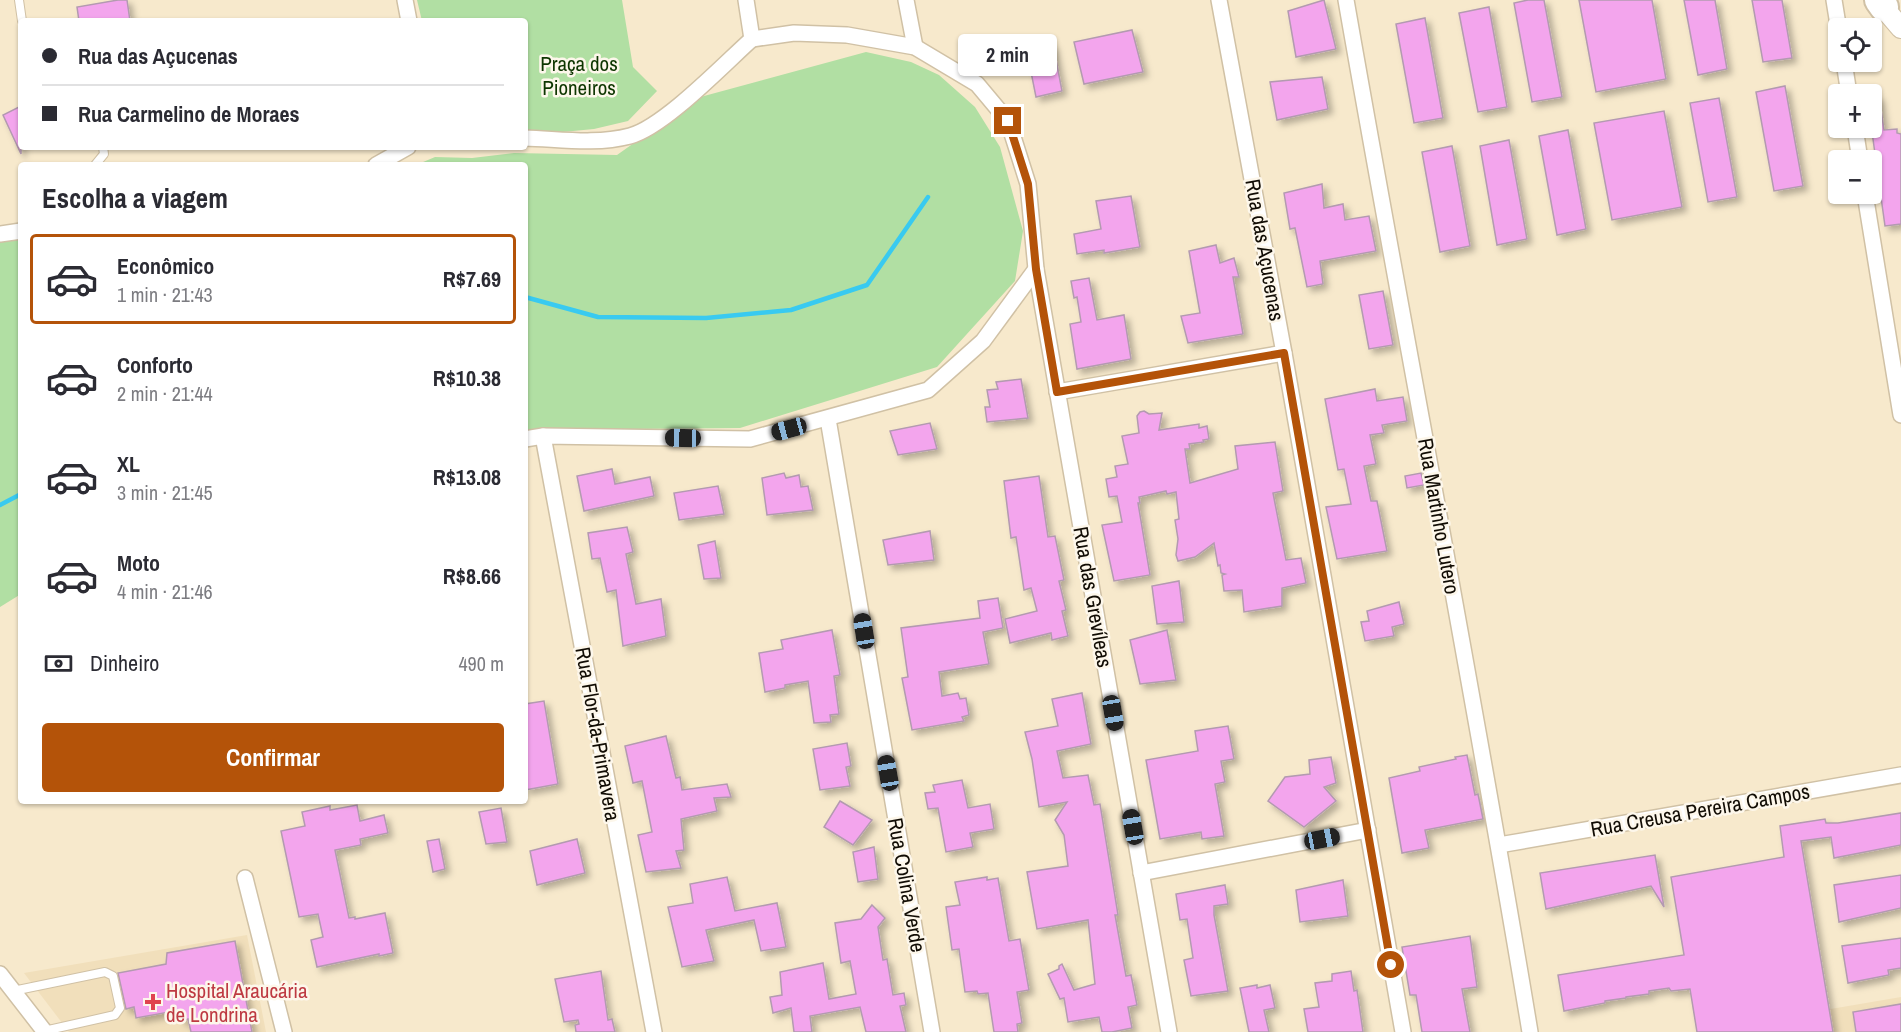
<!DOCTYPE html>
<html lang="pt">
<meta charset="utf-8">
<style>
:root{--surface:#fff;--page:#f7f7f7;--text:#2b2b33;--muted:#7c7c81;--line:#e1e1e2;--accent:#b45309}
body{margin:0;font-family:"Archivo Narrow",sans-serif;background:var(--page);color:var(--text);height:100vh;display:flex;flex-direction:column;font-size:22px;white-space:nowrap}
*{box-sizing:border-box;margin:0}
p{font-size:20px;color:var(--muted)}
.icon{flex:none;width:33px;height:33px;fill:none;stroke:currentColor;stroke-width:2;stroke-linecap:round;stroke-linejoin:round}
.map{position:relative;flex:1;overflow:hidden}
.details{position:absolute;left:18px;top:162px;width:510px;height:642px;display:flex;flex-direction:column;background:var(--surface);border-radius:6px;box-shadow:0 2px 4px #0004}
.details>*{flex:none}
.banner{position:absolute;left:18px;top:18px;width:510px;height:132px;border-radius:6px;box-shadow:0 2px 4px #0004;display:grid;align-content:center;height:132px;padding:0 24px;background:var(--surface)}
.fabs{position:absolute;left:1828px;top:18px;display:grid;gap:12px}
.fabs a{display:grid;place-items:center;width:54px;height:54px;border-radius:6px;background:var(--surface);box-shadow:0 2px 4px #0004;font-size:30px}
.end{position:absolute;width:27px;height:27px;margin:-14px;border:8px solid #b45309;background:#fff;box-shadow:0 0 0 3px #fff}
.from{border-radius:50%}
.bubble{position:absolute;height:42px;border-radius:6px;background:var(--surface);box-shadow:0 2px 4px #0004;font-size:20px;font-weight:700;line-height:42px;text-align:center}
.car{position:absolute;width:18px;height:36px;margin:-18px -9px;border-radius:8px;box-shadow:0 0 4px 2px #0007;background:linear-gradient(#222 24%,#8ab4d8 0 40%,#222 0 76%,#8ab4d8 0 86%,#222 0)}
.banner b{display:flex;align-items:center;gap:21px;height:57px;font-size:22px}
.banner b+b{border-top:2px solid var(--line)}
.banner i{width:15px;height:15px;background:var(--text)}
ul{padding:0;list-style:none}
li{display:flex;align-items:center;gap:18px;height:90px;margin:0 12px 9px;padding:0 12px;border:3px solid transparent;border-radius:6px}
li div{flex:1}
li b{display:block;font-size:22px}
li em{font-style:normal;font-weight:700}
li.active{border-color:var(--accent)}
li>.icon{width:54px;height:54px;stroke-width:1.5}
h2{padding:0 24px;font-size:27px;line-height:72px}
.pay{display:flex;align-items:center;gap:15px;height:66px;padding:0 24px;font-size:22px}
.pay p{margin-inline-start:auto}
.cta{display:flex;gap:12px;margin-top:auto;padding:12px 24px}
.cta a{flex:1;height:69px;border-radius:6px;background:var(--accent);color:#fff;font-size:24px;font-weight:700;line-height:69px;text-align:center}
.map>svg:first-child{display:block}
.built{fill:#f1dfbb}
.green{fill:#b1dfa3}
.lines{fill:none;stroke-linecap:round;stroke-linejoin:round}
.stream{stroke:#39caf0;stroke-width:4.5}
.building{fill:#f3a5ed;stroke:#b39ab0;stroke-width:1.5;filter:url(#shadow)}
.service-casing{stroke:#d0c1a5;stroke-width:10}
.minor-casing{stroke:#d0c1a5;stroke-width:18}
.tertiary-casing{stroke:#d0c1a5;stroke-width:22}
.motorway-casing{stroke:#d0c1a5;stroke-width:32}
.service{stroke:#fff;stroke-width:8}
.minor{stroke:#fff;stroke-width:15}
.tertiary{stroke:#fff;stroke-width:20}
.motorway{stroke:#fff;stroke-width:28}
.route{stroke:#b45309;stroke-width:8}
.health-dot{fill:#e0444e;stroke:#fdf7eb;stroke-width:2}
.labels{text-anchor:middle;dominant-baseline:central;stroke-width:5;stroke-linejoin:round;paint-order:stroke}
.park-label{font-size:21px;fill:#0d3600;stroke:#fdf7eb}
.street-label{font-size:21px;fill:#110c04;stroke:#fdf7eb}
.health-label{font-size:21px;fill:#be3a42;stroke:#fdf7eb;text-anchor:start}
</style>
<div class="map">
<svg width="1901" height="1032" viewBox="0 0 1901 1032">
<defs>
<filter id="shadow"><feDropShadow dx="4.5" dy="4.5" stdDeviation="3" flood-color="#0004"/></filter>
</defs>
<rect width="100%" height="100%" fill="#f7e9cc"/>
<g class="built">
<path d="M247 935 266 1032H69L24 973Z"/>
<path d="M1901 997V1032H1695Z"/>
</g>
<g class="green">
<path d="M417 0H622L633 67 657 91 628 121 594 129 552 133 525 130V21H422Z"/>
<path d="M866 52 911 62 939 75 975 107 1000 147 1023 231 1015 281 937 367 740 428 525 430V165H416L435 157 472 158 514 153 617 155 675 114 693 99Z"/>
<path d="M21 238V594L0 607V241Z"/>
</g>
<g class="lines">
<g class="stream">
<path d="M525 297 598 317 706 318 791 310 867 285 928 197"/>
<path d="M0 505 21 494"/>
</g>
</g>
<g class="building">
<path d="M118 0H127L130 21H79L77 7Z"/>
<path d="M1324 0 1336 49 1296 57 1288 11Z"/>
<path d="M1528 0H1544L1562 97 1532 102 1514 3Z"/>
<path d="M1579 0H1652L1666 79 1596 92Z"/>
<path d="M1684 0H1715L1727 69 1698 75Z"/>
<path d="M1752 0H1782L1792 58 1763 62Z"/>
<path d="M1489 7 1507 107 1478 112 1459 13Z"/>
<path d="M1425 18 1443 118 1414 123 1396 24Z"/>
<path d="M1132 30 1143 72 1084 84 1074 42Z"/>
<path d="M1053 44 1062 91 1036 97 1031 72H1035L1030 49Z"/>
<path d="M1322 77 1328 109 1277 120 1270 82Z"/>
<path d="M1785 86 1803 186 1774 191 1756 92Z"/>
<path d="M1872 96H1879L1884 130 1897 129V133L1901 134V224L1885 226 1872 132Z"/>
<path d="M1719 98 1737 197 1708 202 1690 103Z"/>
<path d="M21 106V154L3 115Z"/>
<path d="M1664 111 1682 207 1612 220 1594 123Z"/>
<path d="M1568 130 1586 229 1557 235 1539 136Z"/>
<path d="M1509 140 1527 239 1497 245 1480 146Z"/>
<path d="M1452 146 1470 246 1440 252 1422 152Z"/>
<path d="M1322 184 1324 208 1343 204 1345 220 1369 216 1376 251 1320 261 1323 284 1307 287 1295 228 1290 229 1284 193Z"/>
<path d="M1131 196 1140 247 1104 253V250L1077 254 1074 234 1101 229 1096 201Z"/>
<path d="M1216 245 1220 263 1234 258 1239 277H1233L1243 334 1188 343 1181 316 1200 313 1189 251Z"/>
<path d="M1089 278 1097 320 1124 315 1131 359 1077 369 1070 324 1081 322 1077 297 1074 298 1071 281Z"/>
<path d="M1383 291 1393 345 1369 349 1359 295Z"/>
<path d="M1021 379 1028 418 987 422 985 407H990L987 390 998 389 996 382Z"/>
<path d="M1375 389 1377 401 1403 397 1407 421 1382 425 1384 433 1370 435 1376 464 1364 466 1371 501H1377L1387 551 1337 559 1326 507 1351 504 1344 469 1338 470 1325 399Z"/>
<path d="M1144 411 1149 414 1162 413 1159 430 1199 424V428L1207 426 1209 439 1203 440 1204 442 1189 444 1190 449H1185L1190 483 1238 469 1235 446 1275 442 1283 491 1273 493 1286 560 1301 558 1306 583 1282 588V606L1244 612 1242 590 1224 591 1222 575 1225 574 1221 573 1220 565 1218 566 1214 543 1195 557 1178 561 1176 555 1178 539 1175 520 1179 519 1176 492 1167 494 1166 491 1139 497 1140 503H1138L1150 575 1114 581 1102 525 1122 522 1117 496 1109 497 1106 479 1117 477 1115 466 1128 464 1122 436 1139 433 1137 416 1140 412Z"/>
<path d="M930 423 937 449 898 455 890 431Z"/>
<path d="M612 469 615 484 650 477 654 496 584 511 577 476Z"/>
<path d="M784 473 786 478 799 475 801 487 808 486 813 510 767 515 762 478Z"/>
<path d="M1421 473 1424 485 1407 488 1405 476Z"/>
<path d="M1039 476 1048 537 1055 536 1064 580 1059 581 1066 610 1062 611 1068 636 1052 640 1051 633 1010 643 1005 619 1037 611 1031 588 1024 590 1016 537 1011 538 1004 481Z"/>
<path d="M718 486 724 514 679 520 674 493Z"/>
<path d="M627 527 633 552 626 554 636 604 661 599 666 636 623 646 616 590 607 592 600 558 592 559 588 533Z"/>
<path d="M930 531 934 560 888 565 883 540Z"/>
<path d="M715 541 721 578 704 579 698 545Z"/>
<path d="M1179 581 1184 622 1157 624 1152 586Z"/>
<path d="M998 598 1003 628 983 632 989 664 939 672 942 696 958 693 960 699 966 698 969 715 962 717 964 721 912 730 902 678 908 677 901 628 980 618 978 601Z"/>
<path d="M1399 602 1404 624 1392 627 1394 636 1365 641 1361 622 1369 621 1367 611Z"/>
<path d="M832 630 840 675 834 676 839 714 830 715 831 722 814 723 808 681 785 685V688L765 692 759 653 783 649 781 640Z"/>
<path d="M1167 630 1176 680 1140 684 1130 640Z"/>
<path d="M1082 693 1091 744 1057 751 1063 778 1088 775 1094 805 1100 804 1118 915H1115L1126 976 1131 975 1137 1005 1128 1007 1132 1028 1112 1032H1102L1099 1017 1068 1022 1064 998 1060 999 1048 974 1059 969V966L1062 964 1074 990 1095 984 1088 920 1037 929 1027 872 1068 866 1064 835 1055 820 1067 802 1039 807 1032 759 1025 732 1058 726 1052 699Z"/>
<path d="M544 701 558 784 525 790V704Z"/>
<path d="M1228 726 1234 759 1221 761 1225 782 1215 784 1224 836 1202 839 1201 832 1160 839 1146 760 1198 751 1195 731Z"/>
<path d="M666 736 676 778 680 777 682 790 727 784 731 797 714 798 717 811 681 819 684 850 676 851 681 868 646 872 638 835 652 832 642 781 633 783 625 746Z"/>
<path d="M847 743 851 766 846 767 850 786 820 790 813 749Z"/>
<path d="M1467 755 1475 795 1478 794 1483 819 1425 830 1429 848 1402 853 1389 778 1420 771 1419 767 1456 759 1455 757Z"/>
<path d="M1331 757 1336 783 1324 787 1336 801 1304 827 1268 801 1285 777 1310 774 1309 760Z"/>
<path d="M962 780 968 808 990 804 994 829 970 833 973 847 946 852 938 808 928 809 925 793 935 792 933 785Z"/>
<path d="M840 801 872 820 853 845 824 827Z"/>
<path d="M357 805 360 821 384 815 388 833 360 839 361 845 335 850 349 918 355 917V919L385 913 393 953 379 956V954L317 967 311 940 323 937 318 914 299 917 281 831 305 826 302 812 330 806V810Z"/>
<path d="M501 808 507 842 486 844 479 812Z"/>
<path d="M1901 813V845L1834 858 1831 837 1801 841 1833 1032H1697L1690 989 1671 991 1669 988 1649 991V994L1626 997V998L1605 1001V1003L1564 1011 1558 975 1684 955 1671 877 1784 857 1780 826 1825 819 1826 823H1838Z"/>
<path d="M439 839 445 869 433 872 427 841Z"/>
<path d="M577 839 585 873 537 885 530 851Z"/>
<path d="M874 847 878 879 858 882 853 852Z"/>
<path d="M1655 855 1664 907 1651 886 1546 909 1540 873Z"/>
<path d="M1901 875V908L1839 922 1834 885Z"/>
<path d="M727 877 735 911 777 903 786 947 761 951 754 920 706 930 714 961 682 967 668 907 693 903 690 884Z"/>
<path d="M987 877V880L998 878 1009 941 1020 939 1029 990 1017 992 1022 1023 1017 1024 1018 1032H994L988 993 978 994 977 991 965 992 959 949 952 950 946 907 960 905 955 882Z"/>
<path d="M1343 880 1348 916 1300 922 1296 890Z"/>
<path d="M1225 885 1228 904 1214 906V915L1228 991 1191 996 1184 960 1193 958 1187 919 1180 920 1176 894Z"/>
<path d="M872 905 885 918 878 927 883 960 887 959 893 995 904 993 906 1005 900 1006 906 1032H866L860 1007 810 1016 812 1032H794L791 1008 773 1013 770 997 782 995 780 972 823 963 829 999 856 994 850 961 841 963 835 923 861 919Z"/>
<path d="M1470 936 1477 987 1462 989 1470 1032H1422L1416 995H1410L1402 947Z"/>
<path d="M1901 938V968L1888 970 1889 975 1848 983 1842 946Z"/>
<path d="M235 941 252 1032H191L188 1019 182 1021 180 1010 136 1018 134 1007 126 1009 118 973 166 964 167 953Z"/>
<path d="M601 971 608 1020 612 1019 615 1032H576L575 1025 579 1024 578 1020 564 1022 555 979Z"/>
<path d="M1351 971 1354 991 1357 990 1363 1032H1308L1304 1009 1319 1007 1315 983 1332 981V974Z"/>
<path d="M1257 985V988L1270 985 1275 1008 1264 1010 1269 1032H1249L1240 988Z"/>
<path d="M1901 1004V1032H1856L1853 1012Z"/>
</g>
<g class="lines">
<g class="service-casing">
<g id="service">
<path d="M19 0 22 21"/>
<path d="M95 165 104 154 103 147"/>
<path d="M13 991 105 972 113 976 120 1008 115 1015 44 1031"/>
</g>
</g>
<g class="minor-casing">
<g id="minor">
<path d="M405 0 409 21"/>
<path d="M746 0 752 39"/>
<path d="M906 0 915 47"/>
<path d="M1219 0 1284 353 1403 1032"/>
<path d="M1346 0C1406 344 1473 687 1530 1032"/>
<path d="M1834 0 1839 31"/>
<path d="M752 39 794 33 847 35 915 47 977 84 1008 121 1028 184 1036 269 1169 1032"/>
<path d="M1844 62 1849 94"/>
<path d="M1855 128 1860 160"/>
<path d="M525 138C560 139 595 145 630 136 664 127 724 64 752 39"/>
<path d="M376 165 408 147"/>
<path d="M1865 194 1901 415"/>
<path d="M0 234 21 231"/>
<path d="M1057 392 1284 353"/>
<path d="M828 419 932 1032"/>
<path d="M543 436 654 1032"/>
<path d="M525 439 543 436 750 439 928 390 983 341 1036 269"/>
<path d="M1499 845 1901 775"/>
<path d="M1141 873 1368 830"/>
<path d="M245 878 284 1032"/>
<path d="M0 974 45 1032"/>
</g>
</g>
<g class="tertiary-casing">
<path id="tertiary" d="M1877 0 1901 28"/>
</g>
<g class="motorway-casing">
<path id="motorway" d="M1879 0 1884 7"/>
</g>
<use href="#service" class="service"/>
<use href="#minor" class="minor"/>
<use href="#tertiary" class="tertiary"/>
<use href="#motorway" class="motorway"/>
</g>
<g class="lines">
<path class="route" d="M1008 121 1028 184 1036 269 1057 392 1284 353 1391 965"/>
</g>
<path class="health-dot" d="M150 993h6v6h6v6h-6v6h-6v-6h-6v-6h6z"/>
<g class="labels">
<g class="park-label">
<text x="579" y="63">Praça dos<tspan x="579" dy="24">Pioneiros</tspan></text>
</g>
<g class="street-label">
<text transform="translate(1265 250) rotate(80)">Rua das Açucenas</text>
<text transform="translate(1439 516) rotate(80)">Rua Martinho Lutero</text>
<text transform="translate(1093 597) rotate(80)">Rua das Grevíleas</text>
<text transform="translate(598 734) rotate(80)">Rua Flor-da-Primavera</text>
<text transform="translate(1700 810) rotate(-10)">Rua Creusa Pereira Campos</text>
<text transform="translate(907 885) rotate(80)">Rua Colina Verde</text>
</g>
<g class="health-label">
<text x="166" y="990">Hospital Araucária<tspan x="166" dy="24">de Londrina</tspan></text>
</g>
</g>
</svg>
<div class="fabs">
<a><svg class="icon" aria-label="locate" viewBox="0 0 24 24"><circle cx="12" cy="12" r="6"/><path d="M12 2v4M12 18v4M2 12h4M18 12h4"/></svg></a>
<a>+</a>
<a>−</a>
</div>
<i class="end from" style="left:1391px;top:965px"></i>
<i class="end" style="left:1008px;top:121px"></i>
<div class="bubble" style="left:958px;top:34px;width:99px">2 min</div>
<i class="car" style="left:789px;top:429px;rotate:255deg"></i>
<i class="car" style="left:683px;top:438px;rotate:271deg"></i>
<i class="car" style="left:864px;top:631px;rotate:351deg"></i>
<i class="car" style="left:1113px;top:713px;rotate:170deg"></i>
<i class="car" style="left:888px;top:773px;rotate:350deg"></i>
<i class="car" style="left:1133px;top:827px;rotate:350deg"></i>
<i class="car" style="left:1322px;top:839px;rotate:79deg"></i>
<div class="banner">
<b><i class="from"></i>Rua das Açucenas</b>
<b><i></i>Rua Carmelino de Moraes</b>
</div>
<section class="details">
<h2>Escolha a viagem</h2>
<ul>
<li class="active"><svg class="icon" aria-label="car" viewBox="0 0 24 24"><path d="M5 17H2v-5l4-1 3-4h7l3 4 3 1v5h-3M9 17h6M6 11h13"/><circle cx="7" cy="17" r="2"/><circle cx="17" cy="17" r="2"/></svg><div><b>Econômico</b><p>1 min · 21:43</p></div><em>R$7.69</em></li>
<li><svg class="icon" aria-label="car" viewBox="0 0 24 24"><path d="M5 17H2v-5l4-1 3-4h7l3 4 3 1v5h-3M9 17h6M6 11h13"/><circle cx="7" cy="17" r="2"/><circle cx="17" cy="17" r="2"/></svg><div><b>Conforto</b><p>2 min · 21:44</p></div><em>R$10.38</em></li>
<li><svg class="icon" aria-label="car" viewBox="0 0 24 24"><path d="M5 17H2v-5l4-1 3-4h7l3 4 3 1v5h-3M9 17h6M6 11h13"/><circle cx="7" cy="17" r="2"/><circle cx="17" cy="17" r="2"/></svg><div><b>XL</b><p>3 min · 21:45</p></div><em>R$13.08</em></li>
<li><svg class="icon" aria-label="car" viewBox="0 0 24 24"><path d="M5 17H2v-5l4-1 3-4h7l3 4 3 1v5h-3M9 17h6M6 11h13"/><circle cx="7" cy="17" r="2"/><circle cx="17" cy="17" r="2"/></svg><div><b>Moto</b><p>4 min · 21:46</p></div><em>R$8.66</em></li>
</ul>
<div class="pay"><svg class="icon" aria-label="cash" viewBox="0 0 24 24"><path d="M3 7h18v10H3z"/><circle cx="12" cy="12" r="2"/></svg>Dinheiro<p>490 m</p></div>
<div class="cta"><a>Confirmar</a></div>
</section>
</div>
